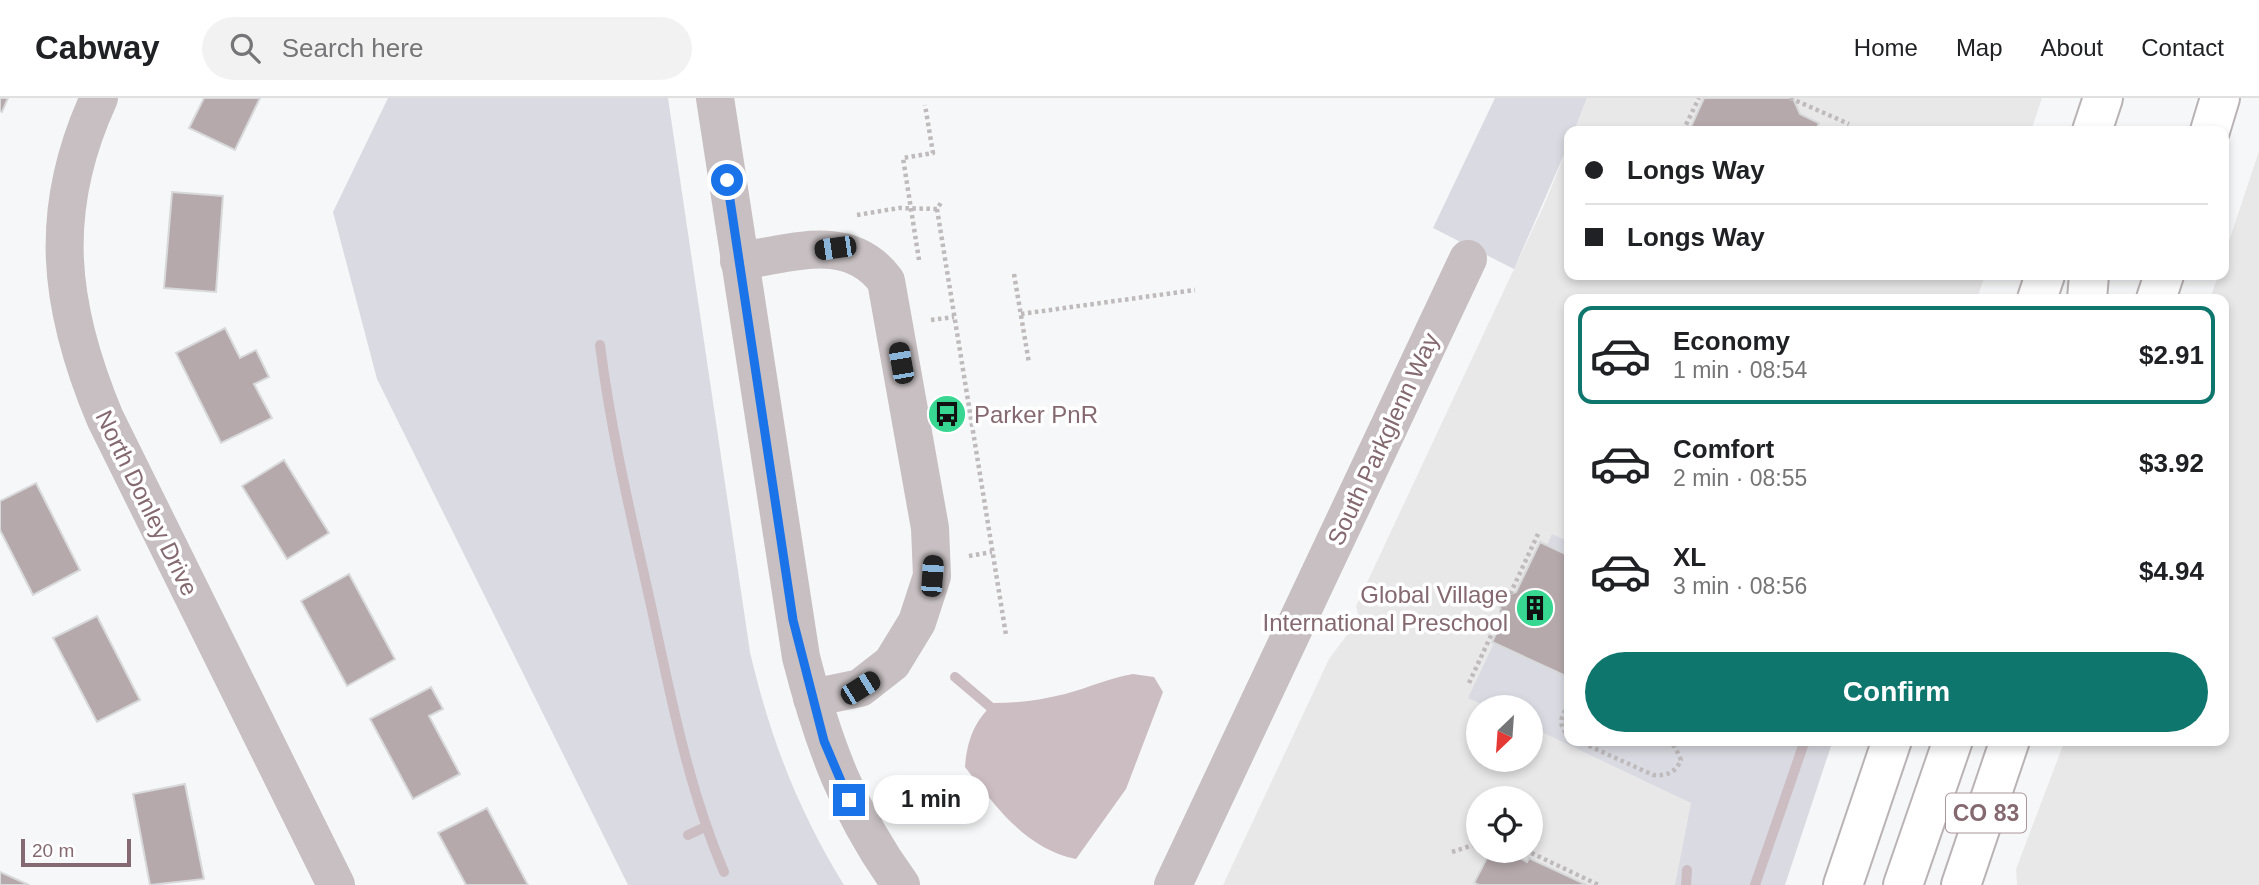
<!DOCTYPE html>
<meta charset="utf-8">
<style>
:root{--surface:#fff;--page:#f2f2f2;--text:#202124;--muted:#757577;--line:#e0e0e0;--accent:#0f766e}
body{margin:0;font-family:Arial,sans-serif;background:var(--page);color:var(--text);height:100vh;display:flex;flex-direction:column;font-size:26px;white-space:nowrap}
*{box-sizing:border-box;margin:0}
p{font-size:23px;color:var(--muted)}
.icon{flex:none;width:38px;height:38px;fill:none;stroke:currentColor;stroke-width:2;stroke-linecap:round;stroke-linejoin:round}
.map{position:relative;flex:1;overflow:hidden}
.side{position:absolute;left:1564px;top:196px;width:665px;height:452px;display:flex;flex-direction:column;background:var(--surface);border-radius:14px;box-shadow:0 4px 10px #0003}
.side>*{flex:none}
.hud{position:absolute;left:1564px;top:28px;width:665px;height:154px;border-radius:14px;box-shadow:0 4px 10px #0003;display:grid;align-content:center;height:154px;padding:0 21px;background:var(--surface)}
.needle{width:46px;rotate:205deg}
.controls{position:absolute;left:1466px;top:597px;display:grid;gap:14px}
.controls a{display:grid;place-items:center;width:77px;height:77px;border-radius:50%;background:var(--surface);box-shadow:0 4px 10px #0003;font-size:35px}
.scale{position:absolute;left:21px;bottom:18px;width:110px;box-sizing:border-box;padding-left:7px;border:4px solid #856970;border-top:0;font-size:19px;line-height:24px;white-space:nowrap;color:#856970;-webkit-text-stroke:5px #fff;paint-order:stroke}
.end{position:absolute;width:32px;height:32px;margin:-16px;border:9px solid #1a73e8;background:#fff;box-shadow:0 0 0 4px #fff}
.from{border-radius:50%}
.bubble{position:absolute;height:49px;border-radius:24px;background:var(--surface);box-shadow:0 4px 10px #0003;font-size:23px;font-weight:700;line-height:49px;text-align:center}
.car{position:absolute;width:21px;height:42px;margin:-21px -10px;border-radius:9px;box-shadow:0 0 5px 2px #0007;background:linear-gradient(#222 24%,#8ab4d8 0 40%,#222 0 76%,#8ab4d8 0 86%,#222 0)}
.hud b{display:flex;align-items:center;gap:24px;height:66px;font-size:26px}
.hud b+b{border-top:2px solid var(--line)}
.hud i{width:18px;height:18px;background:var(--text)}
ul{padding:12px 0 0;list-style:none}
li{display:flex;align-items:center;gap:21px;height:98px;margin:0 14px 10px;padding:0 7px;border:4px solid transparent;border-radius:14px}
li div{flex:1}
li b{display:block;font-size:26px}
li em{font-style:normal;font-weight:700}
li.on{border-color:var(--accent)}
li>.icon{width:63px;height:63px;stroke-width:1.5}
.action{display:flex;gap:14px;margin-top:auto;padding:14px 21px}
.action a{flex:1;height:80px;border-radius:42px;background:var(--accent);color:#fff;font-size:28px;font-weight:700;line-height:80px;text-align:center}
header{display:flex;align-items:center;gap:42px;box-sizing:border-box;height:98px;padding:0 35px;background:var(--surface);border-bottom:2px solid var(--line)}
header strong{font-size:33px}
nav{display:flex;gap:38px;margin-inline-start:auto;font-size:24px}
.search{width:490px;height:63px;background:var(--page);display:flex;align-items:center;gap:18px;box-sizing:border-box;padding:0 24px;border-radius:38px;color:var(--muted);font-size:26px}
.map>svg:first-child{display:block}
.built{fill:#e9e8e9;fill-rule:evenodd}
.green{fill:#dadbe2}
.water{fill:#ccbdc3}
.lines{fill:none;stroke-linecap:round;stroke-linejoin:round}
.stream{stroke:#ccbdc3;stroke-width:10}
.building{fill:#b6a9ac;stroke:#d8d9da;stroke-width:2}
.highway-casing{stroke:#bab3b5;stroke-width:42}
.path{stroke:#bfbabb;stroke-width:4.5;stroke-dasharray:3.5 3.5;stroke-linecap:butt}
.minor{stroke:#c7bfc1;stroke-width:38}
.highway{stroke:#fff;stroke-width:38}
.route{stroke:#1a73e8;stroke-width:9}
.labels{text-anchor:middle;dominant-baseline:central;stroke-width:7;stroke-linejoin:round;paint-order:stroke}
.shield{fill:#fff;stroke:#aa969b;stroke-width:2}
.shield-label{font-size:23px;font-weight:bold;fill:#856970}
.poi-label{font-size:24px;fill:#856970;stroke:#fff;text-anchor:start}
.street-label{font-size:24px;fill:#856970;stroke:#fff}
</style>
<header>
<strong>Cabway</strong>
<div class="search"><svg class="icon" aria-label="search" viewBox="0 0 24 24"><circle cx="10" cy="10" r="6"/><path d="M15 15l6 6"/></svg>Search here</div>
<nav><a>Home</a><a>Map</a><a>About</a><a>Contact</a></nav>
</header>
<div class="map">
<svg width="2259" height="787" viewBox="0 0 2259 787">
<rect width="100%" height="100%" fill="#f6f7f8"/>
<g class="built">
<path d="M1587 0H2042L2031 33H1574Z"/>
<path d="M1570 43V177H1985L1977 201H1570V642H1801L1675 787H1223L1329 561 1359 521 1356 508 1544 107ZM1479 609H1531V662H1479ZM1479 700H1531V752H1479Z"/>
<path d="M2259 53V787H2017L2016 771 2065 642H2224V201H2210L2218 177H2224V158Z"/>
</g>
<g class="green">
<path d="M388 0H668L750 554C770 640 798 712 844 787H628L377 281 333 114Z"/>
<path d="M1495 0H1587L1574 33H1570V43L1514 171 1433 130Z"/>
<path d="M1552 436 1570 444V458L1547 447Z"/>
<path d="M1494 545 1570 580V642H1833L1785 787H1675L1691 705 1531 629V609H1488L1468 600Z"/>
</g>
<path class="water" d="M1133 576 1154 579 1163 594 1126 691 1076 761C1026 751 995 708 965 669 967 643 974 623 994 605 1018 605 1041 602 1065 596 1088 590 1109 580 1133 576Z"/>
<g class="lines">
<g class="stream">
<path d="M600 247C611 334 631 418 650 503 670 594 687 687 724 774"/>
<path d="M955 579 1001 618"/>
<path d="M688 737 705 729"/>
<path d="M1686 787 1687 772"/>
<path d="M1755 787 1805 642"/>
</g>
</g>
<g class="building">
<path d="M0 0H8L2 14 0 13Z"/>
<path d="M204 0H260L235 52 189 30Z"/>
<path d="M1704 0H1793L1800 16 1819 25 1816 33H1689Z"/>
<path d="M172 94 223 98 216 194 164 190Z"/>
<path d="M225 230 240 260 256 252 269 279 254 286 272 320 221 345 176 255Z"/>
<path d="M284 362 329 435 287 461 242 388Z"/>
<path d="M36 385 80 472 33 497 0 432V403Z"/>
<path d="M1540 444 1570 458V580L1492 544 1504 519 1496 501 1516 494Z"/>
<path d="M349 476 395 561 347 588 301 503Z"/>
<path d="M97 518 140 602 97 624 53 540Z"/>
<path d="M431 589 443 611 429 618 460 676 413 701 370 621Z"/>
<path d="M185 686 204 781 150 787 133 696Z"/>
<path d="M487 710 528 787H466L438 735Z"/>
<path d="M1491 752H1505L1527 764 1529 760 1587 787H1479L1474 785Z"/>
<path d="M0 774 29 787H0Z"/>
</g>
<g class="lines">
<g class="highway-casing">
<g id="highway">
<path d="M2092 33 2103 0"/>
<path d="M2210 33 2220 0"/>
<path d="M2037 201 2045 177"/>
<path d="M2087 201 2089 177"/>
<path d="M2156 201 2164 177"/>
<path d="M1843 787 1892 642"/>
<path d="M1903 787 1953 642"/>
<path d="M1961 787 2010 642"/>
</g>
</g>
<g class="path">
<path d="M1790 0 1849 26"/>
<path d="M1683 33 1699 0"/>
<path d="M937 111 1006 537"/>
<path d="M857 117 899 110 937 111 942 103"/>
<path d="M919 162 903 60 933 55 925 7"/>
<path d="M1014 176 1029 265"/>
<path d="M1021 216 1195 192"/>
<path d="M931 222 954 219"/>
<path d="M969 458 992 454"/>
<path d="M1469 585 1538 436"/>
<path d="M1570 607C1559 617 1558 630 1570 639"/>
<path d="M1576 642 1653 677C1667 678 1675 675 1681 662L1675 649 1666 642"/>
<path d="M1525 752 1599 787"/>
<path d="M1452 754 1479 745"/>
</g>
<g class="minor">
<path d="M99 0C47 113 58 208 105 320L336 787"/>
<path d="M715 0 801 559C823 645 848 714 901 787"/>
<path d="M739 163C792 156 849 133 886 183L930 430 932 478 917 524 892 565 860 590 812 600"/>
<path d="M1173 787 1468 161"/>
</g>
<use href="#highway" class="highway"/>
</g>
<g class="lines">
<path class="route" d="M727 82 793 522 824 643 849 702"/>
</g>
<defs>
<g id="bus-disc" transform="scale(2.0125)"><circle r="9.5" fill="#37d791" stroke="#fff"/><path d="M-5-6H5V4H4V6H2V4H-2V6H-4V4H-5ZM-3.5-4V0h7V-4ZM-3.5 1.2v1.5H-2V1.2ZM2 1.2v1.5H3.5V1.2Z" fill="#111"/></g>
<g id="building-disc" transform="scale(2.0125)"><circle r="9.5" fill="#37d791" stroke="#fff"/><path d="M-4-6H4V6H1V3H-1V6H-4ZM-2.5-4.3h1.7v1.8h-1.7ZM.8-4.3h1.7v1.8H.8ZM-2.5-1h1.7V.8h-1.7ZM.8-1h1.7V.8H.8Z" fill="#111"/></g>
</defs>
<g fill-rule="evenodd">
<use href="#bus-disc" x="947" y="316"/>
<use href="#building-disc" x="1535" y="510"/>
</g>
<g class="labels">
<rect class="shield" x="1946" y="695.5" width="80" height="39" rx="5"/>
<g class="shield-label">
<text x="1986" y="715">CO 83</text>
</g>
<g class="poi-label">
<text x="974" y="316">Parker PnR</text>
<text x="1508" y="496" text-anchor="end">Global Village<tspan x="1508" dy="28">International Preschool</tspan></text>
</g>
<g class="street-label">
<text transform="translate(1383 341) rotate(-65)">South Parkglenn Way</text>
<text transform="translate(147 405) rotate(64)">North Donley Drive</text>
</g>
</g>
</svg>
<div class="controls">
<a><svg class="needle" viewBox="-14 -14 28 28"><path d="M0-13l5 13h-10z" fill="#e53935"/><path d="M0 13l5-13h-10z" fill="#757577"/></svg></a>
<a><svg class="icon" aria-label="locate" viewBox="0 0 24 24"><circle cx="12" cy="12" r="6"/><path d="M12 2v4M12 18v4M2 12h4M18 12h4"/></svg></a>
</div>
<div class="scale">20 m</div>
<i class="end from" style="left:727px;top:82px"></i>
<i class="end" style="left:849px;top:702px"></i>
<div class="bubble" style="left:873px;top:677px;width:116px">1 min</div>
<i class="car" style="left:835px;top:150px;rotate:262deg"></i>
<i class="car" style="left:901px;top:265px;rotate:350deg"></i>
<i class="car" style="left:932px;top:478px;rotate:4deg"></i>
<i class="car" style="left:860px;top:590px;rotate:58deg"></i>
<div class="hud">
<b><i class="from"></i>Longs Way</b>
<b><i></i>Longs Way</b>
</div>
<section class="side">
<ul>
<li class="on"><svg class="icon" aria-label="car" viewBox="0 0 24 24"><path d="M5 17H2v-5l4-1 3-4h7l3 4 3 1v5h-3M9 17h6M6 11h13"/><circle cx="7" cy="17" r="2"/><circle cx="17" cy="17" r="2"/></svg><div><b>Economy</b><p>1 min · 08:54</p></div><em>$2.91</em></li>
<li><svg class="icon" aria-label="car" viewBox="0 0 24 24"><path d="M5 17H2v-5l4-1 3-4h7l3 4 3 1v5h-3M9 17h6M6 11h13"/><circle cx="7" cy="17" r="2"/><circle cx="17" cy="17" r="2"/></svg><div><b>Comfort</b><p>2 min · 08:55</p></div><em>$3.92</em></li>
<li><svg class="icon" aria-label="car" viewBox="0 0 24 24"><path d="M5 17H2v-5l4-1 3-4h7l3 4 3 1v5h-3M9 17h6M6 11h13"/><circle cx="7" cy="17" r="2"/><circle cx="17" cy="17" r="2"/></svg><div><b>XL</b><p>3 min · 08:56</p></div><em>$4.94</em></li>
</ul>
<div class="action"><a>Confirm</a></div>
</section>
</div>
